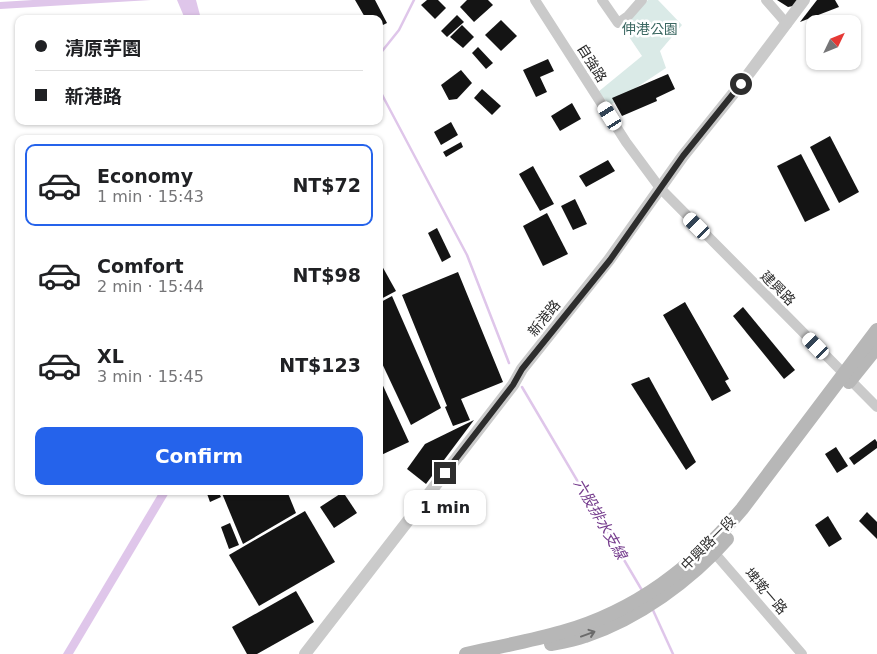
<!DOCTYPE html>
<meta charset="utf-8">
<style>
:root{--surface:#fff;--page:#f2f2f2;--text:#202124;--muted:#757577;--line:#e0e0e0;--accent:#2563eb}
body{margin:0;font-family:"DejaVu Sans","Noto Sans TC",sans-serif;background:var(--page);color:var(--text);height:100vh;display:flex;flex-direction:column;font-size:19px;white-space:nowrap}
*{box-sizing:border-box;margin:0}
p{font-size:16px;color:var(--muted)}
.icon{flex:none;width:28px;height:28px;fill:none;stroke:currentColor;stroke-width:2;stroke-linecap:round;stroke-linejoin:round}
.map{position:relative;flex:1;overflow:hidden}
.drawer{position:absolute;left:15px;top:135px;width:368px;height:360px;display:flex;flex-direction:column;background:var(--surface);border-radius:10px;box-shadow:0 1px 4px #0004}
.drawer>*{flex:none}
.hud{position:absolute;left:15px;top:15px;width:368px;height:110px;border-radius:10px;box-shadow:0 1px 4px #0004;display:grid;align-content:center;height:110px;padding:0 20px;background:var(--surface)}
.needle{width:32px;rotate:47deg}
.tools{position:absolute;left:806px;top:15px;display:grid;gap:10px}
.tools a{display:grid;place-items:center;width:55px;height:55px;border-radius:10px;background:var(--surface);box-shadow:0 1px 4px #0004;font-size:25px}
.end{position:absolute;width:22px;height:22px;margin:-11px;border:6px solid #2d2d2d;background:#fff;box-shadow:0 0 0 2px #fff}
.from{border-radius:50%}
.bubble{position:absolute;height:35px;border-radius:10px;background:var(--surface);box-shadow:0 1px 4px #0004;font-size:16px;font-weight:600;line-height:35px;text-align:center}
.car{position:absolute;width:15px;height:30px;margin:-15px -8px;border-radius:6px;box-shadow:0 0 4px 1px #0007;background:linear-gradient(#fff 24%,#345 0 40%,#fff 0 76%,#345 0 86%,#fff 0)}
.hud b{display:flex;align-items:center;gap:18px;height:48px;font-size:19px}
.hud b+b{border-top:1px solid var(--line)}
.hud i{width:12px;height:12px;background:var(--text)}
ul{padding:9px 0 0;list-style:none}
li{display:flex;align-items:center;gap:15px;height:82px;margin:0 10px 8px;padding:0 10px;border:2px solid transparent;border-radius:10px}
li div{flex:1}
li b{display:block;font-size:19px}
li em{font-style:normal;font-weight:600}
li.selected{border-color:var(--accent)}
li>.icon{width:45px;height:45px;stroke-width:1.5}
.cta{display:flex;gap:10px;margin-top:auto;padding:10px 20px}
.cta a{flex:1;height:58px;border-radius:10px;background:var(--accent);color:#fff;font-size:20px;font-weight:600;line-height:58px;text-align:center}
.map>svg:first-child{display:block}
.green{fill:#daeae7}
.water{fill:#dfc6ea}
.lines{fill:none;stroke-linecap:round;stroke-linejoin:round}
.stream{stroke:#dfc6ea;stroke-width:2.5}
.building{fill:#141414}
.minor{stroke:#cacaca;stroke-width:10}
.tertiary{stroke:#cacaca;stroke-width:12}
.secondary{stroke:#b7b7b7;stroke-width:14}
.oneway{stroke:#6b6b6b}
.route{stroke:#2d2d2d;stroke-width:6}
.labels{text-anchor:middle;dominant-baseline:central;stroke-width:5;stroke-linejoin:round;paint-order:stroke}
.park-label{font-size:14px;fill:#3b6761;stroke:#fff}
.street-label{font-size:14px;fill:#2d2d2d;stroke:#fff}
.water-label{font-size:15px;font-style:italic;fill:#753c8d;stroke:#fff}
</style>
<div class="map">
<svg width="877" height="654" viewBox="0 0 877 654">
<rect width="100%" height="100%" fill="#fff"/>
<path class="green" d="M648 0H658L682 25 660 51 666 68 610 105 598 92 642 56 621 25Z"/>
<g class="water">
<path d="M33 0H151L0 9V2Z"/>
<path d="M177 0H196L201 19H185Z"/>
<path d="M160 491H170L73 654H63Z"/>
</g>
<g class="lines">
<g class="stream">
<path d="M379 55 399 30 414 0"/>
<path d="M379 89 467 255 509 363"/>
<path d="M522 387 643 592"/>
<path d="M652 608 673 654"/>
</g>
</g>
<g class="building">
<path d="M355 0H375L387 23 379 27V19H366Z"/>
<path d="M427 0H438L446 8 435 19 421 5Z"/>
<path d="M467 0H488L493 5 474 22 460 7Z"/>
<path d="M777 0H799L793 6 788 7Z"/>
<path d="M817 0H835L839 7 800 22Z"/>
<path d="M457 15 464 22 447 37 441 31Z"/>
<path d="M501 20 517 36 501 51 485 35Z"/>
<path d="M462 25 474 37 463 48 450 37Z"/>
<path d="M478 47 493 63 486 69 472 53Z"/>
<path d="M548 59 554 71 540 77 547 92 536 97 523 70Z"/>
<path d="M461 70 472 83 457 99 449 100 441 85Z"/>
<path d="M668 74 675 89 656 98 657 101 622 116 612 98Z"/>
<path d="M482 89 501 106 492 115 474 98Z"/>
<path d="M572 103 581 119 560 131 551 116Z"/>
<path d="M451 122 458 135 441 145 434 132Z"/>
<path d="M830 136 859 192 839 203 810 147Z"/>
<path d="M461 142 463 147 446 157 443 152Z"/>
<path d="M801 154 830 210 805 222 777 166Z"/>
<path d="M608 160 615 171 586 187 579 176Z"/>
<path d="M533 166 554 204 540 211 519 174Z"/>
<path d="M575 199 587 224 573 230 561 206Z"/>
<path d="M547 213 568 254 543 266 523 226Z"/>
<path d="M437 228 451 257 442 262 428 233Z"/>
<path d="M382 266 396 291 379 300V268Z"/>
<path d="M458 272 503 382 461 399 470 420 453 426 445 407 447 406 402 295Z"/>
<path d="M392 296 441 408 411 425 379 357V303Z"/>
<path d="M685 302 729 379 725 381 731 391 712 401 663 315Z"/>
<path d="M743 307 795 370 784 379 733 316Z"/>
<path d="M379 377 409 442 379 456Z"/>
<path d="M649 377 696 462 686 470 631 384Z"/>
<path d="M474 420 426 484 407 469 425 444Z"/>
<path d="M875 439 877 442V448L854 465 849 458Z"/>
<path d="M836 447 848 466 837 473 825 454Z"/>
<path d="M206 491H218L221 497 210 502Z"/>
<path d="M221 491H287L296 513 243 544Z"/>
<path d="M343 492 357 513 334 528 320 507Z"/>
<path d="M305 511 335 562 259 606 229 555Z"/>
<path d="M867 512 877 522V539L859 521Z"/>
<path d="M828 516 842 539 829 547 815 525Z"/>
<path d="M230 523 239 545 229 549 221 527Z"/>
<path d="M296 591 314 622 257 654H247L232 627Z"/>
</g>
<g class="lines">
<g class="minor">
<path d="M535 0 626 142 660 188 877 407"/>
<path d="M602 0 618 23 628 16 642 0"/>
<path d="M766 0 787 24"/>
<path d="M711 549 802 654"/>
</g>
<path class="tertiary" d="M305 654 513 385 522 369 609 260 683 156 741 84 804 0"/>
<g class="secondary">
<path d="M849 382 877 347"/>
<path d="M551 644C562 642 574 640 585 636 637 619 691 580 727 539"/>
<path d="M466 654C498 647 530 641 562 632 636 611 693 567 742 509L877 330"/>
</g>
</g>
<defs><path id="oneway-shaft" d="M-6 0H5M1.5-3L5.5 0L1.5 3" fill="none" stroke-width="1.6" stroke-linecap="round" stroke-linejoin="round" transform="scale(1.25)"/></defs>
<use class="oneway" href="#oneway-shaft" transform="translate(588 634) rotate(-20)"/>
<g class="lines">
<path class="route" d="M445 473 513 385 522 369 610 260 683 156 741 84"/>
</g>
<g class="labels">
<g class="park-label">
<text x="650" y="29">伸港公園</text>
</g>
<g class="street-label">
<text transform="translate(592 63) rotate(58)">自強路</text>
<text transform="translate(778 288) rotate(45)">建興路</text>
<text transform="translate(544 318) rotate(-51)">新港路</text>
<text transform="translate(708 543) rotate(-45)">中興路一段</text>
<text transform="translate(766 591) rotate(49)">埤墘一路</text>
</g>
<g class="water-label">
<text transform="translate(600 519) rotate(60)">六股排水支線</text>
</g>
</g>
</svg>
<div class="tools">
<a><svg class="needle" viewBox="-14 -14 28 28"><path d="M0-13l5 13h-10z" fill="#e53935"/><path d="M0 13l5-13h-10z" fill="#757577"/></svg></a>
</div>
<i class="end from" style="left:741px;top:84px"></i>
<i class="end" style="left:445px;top:473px"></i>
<div class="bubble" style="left:404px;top:490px;width:82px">1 min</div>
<i class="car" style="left:610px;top:116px;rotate:328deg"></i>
<i class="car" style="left:697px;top:226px;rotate:315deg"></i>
<i class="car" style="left:816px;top:346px;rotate:316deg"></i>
<div class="hud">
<b><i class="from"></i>清原芋園</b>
<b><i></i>新港路</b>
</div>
<section class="drawer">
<ul>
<li class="selected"><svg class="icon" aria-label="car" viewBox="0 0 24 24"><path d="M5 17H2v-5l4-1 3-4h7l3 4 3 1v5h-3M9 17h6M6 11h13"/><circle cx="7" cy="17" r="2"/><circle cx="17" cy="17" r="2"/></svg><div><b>Economy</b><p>1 min · 15:43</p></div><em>NT$72</em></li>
<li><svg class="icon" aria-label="car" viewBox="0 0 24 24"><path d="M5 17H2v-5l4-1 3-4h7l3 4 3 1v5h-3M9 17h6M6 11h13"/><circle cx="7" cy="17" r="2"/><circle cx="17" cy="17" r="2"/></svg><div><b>Comfort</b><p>2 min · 15:44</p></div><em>NT$98</em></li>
<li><svg class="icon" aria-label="car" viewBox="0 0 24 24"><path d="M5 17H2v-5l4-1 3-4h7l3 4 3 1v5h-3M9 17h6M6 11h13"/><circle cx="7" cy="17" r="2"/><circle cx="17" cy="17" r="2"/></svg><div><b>XL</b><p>3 min · 15:45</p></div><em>NT$123</em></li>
</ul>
<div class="cta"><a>Confirm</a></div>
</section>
</div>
